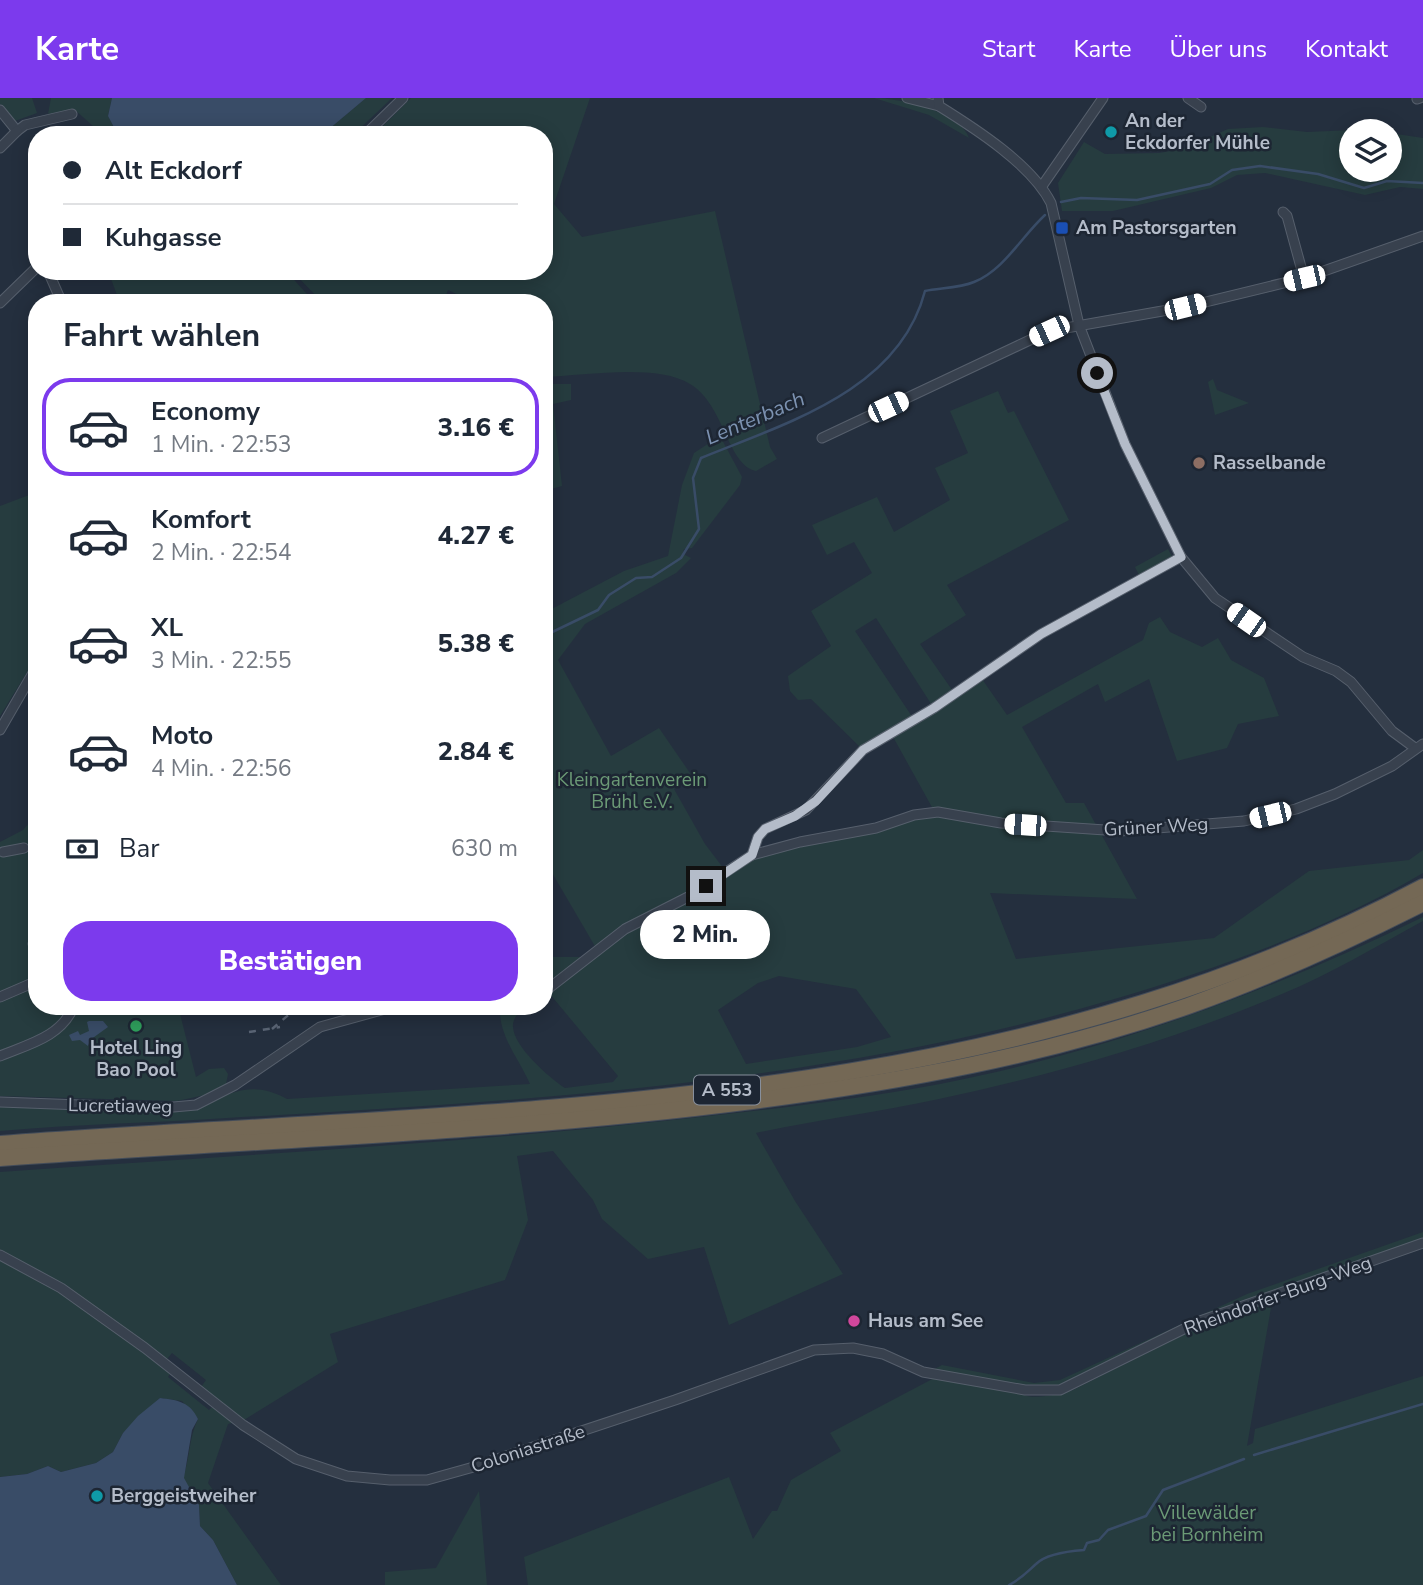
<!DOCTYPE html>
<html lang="de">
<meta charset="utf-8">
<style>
:root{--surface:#fff;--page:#f2f2f3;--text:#1f2937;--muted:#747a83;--line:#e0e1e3;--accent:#7c3aed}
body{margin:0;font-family:"Nunito Sans",sans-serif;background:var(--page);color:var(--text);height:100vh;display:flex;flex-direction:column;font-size:26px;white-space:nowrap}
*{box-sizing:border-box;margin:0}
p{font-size:23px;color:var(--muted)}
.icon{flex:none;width:38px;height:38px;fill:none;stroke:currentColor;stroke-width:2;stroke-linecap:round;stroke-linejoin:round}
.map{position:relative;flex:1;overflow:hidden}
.side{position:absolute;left:28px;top:196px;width:525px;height:721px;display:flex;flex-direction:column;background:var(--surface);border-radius:28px;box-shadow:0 4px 18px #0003}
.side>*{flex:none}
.hud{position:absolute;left:28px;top:28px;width:525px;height:154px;border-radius:28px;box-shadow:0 4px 18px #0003;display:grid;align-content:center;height:154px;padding:0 35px;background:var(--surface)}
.buttons{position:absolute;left:1339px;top:21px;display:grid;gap:14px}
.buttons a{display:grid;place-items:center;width:63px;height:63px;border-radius:50%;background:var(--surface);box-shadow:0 4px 18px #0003;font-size:35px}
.end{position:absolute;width:32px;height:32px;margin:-16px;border:9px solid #b4bcc9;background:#111;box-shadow:0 0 0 4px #111}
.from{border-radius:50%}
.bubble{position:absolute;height:49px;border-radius:24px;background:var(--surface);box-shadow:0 4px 18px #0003;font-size:23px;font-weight:800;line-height:49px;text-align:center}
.car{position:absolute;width:21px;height:42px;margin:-21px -10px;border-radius:9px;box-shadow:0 0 5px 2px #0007;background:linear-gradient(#fff 24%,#345 0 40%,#fff 0 76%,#345 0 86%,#fff 0)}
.hud b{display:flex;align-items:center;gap:24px;height:66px;font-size:26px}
.hud b+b{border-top:2px solid var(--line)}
.hud i{width:18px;height:18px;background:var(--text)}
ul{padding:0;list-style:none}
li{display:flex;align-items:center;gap:21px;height:98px;margin:0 14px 10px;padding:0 21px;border:4px solid transparent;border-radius:28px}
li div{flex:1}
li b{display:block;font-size:26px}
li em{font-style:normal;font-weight:800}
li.selected{border-color:var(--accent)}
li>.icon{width:63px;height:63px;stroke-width:1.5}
h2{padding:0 35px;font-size:32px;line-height:84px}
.pay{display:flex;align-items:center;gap:18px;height:77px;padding:0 35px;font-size:26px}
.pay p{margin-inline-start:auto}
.action{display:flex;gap:14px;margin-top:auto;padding:14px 35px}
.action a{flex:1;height:80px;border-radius:28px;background:var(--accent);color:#fff;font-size:28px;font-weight:800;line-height:80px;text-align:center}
header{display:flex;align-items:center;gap:42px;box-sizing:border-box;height:98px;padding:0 35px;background:var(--accent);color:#fff}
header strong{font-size:33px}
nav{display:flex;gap:38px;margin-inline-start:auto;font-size:24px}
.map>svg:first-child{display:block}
.green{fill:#263c3f;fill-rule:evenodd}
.water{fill:#394c67}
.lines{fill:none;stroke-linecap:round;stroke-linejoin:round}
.stream{stroke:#394c67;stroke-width:2.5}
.street-casing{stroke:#565f6c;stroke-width:11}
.highway-casing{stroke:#434c59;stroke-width:18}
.street{stroke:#38414e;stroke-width:9}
.highway{stroke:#746855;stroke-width:16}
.rail{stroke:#5a6575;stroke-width:2.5;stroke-dasharray:7 7;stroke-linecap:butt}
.route{stroke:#b4bcc9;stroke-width:9}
.culture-dot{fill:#0f9aa8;stroke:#1d2633;stroke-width:2.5}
.transit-dot{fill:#1a4fb4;stroke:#1d2633;stroke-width:2.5}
.education-dot{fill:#8d6e63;stroke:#1d2633;stroke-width:2.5}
.leisure-dot{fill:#2e9e5b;stroke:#1d2633;stroke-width:2.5}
.hotel-dot{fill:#d1479c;stroke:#1d2633;stroke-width:2.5}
.labels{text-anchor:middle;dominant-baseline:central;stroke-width:5;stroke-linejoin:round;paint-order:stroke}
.shield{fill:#1d2633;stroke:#878f9c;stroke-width:2}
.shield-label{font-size:18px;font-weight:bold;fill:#b4bcc9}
.poi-label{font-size:19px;font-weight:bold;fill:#b4bcc9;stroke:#1d2633;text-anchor:start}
.park-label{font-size:19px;fill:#6b9a76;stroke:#1d2633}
.street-label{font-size:19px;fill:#b4bcc9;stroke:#1d2633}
.water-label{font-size:21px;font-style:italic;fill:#7c92b1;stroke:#1d2633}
</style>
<header>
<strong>Karte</strong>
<nav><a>Start</a><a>Karte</a><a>Über uns</a><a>Kontakt</a></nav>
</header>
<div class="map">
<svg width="1423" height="1487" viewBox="0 0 1423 1487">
<rect width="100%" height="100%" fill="#242f3e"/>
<g class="green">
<path d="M0 0H32L37 15 15 23 0 6Z"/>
<path d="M51 0H112L108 18 118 37H103L74 11 48 16Z"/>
<path d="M366 0H392L353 37H322Z"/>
<path d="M411 0H590L554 106 582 139 715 113 770 349 777 361 756 373C727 367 725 307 690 286 656 265 583 278 544 279V205H476L448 192 443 205H405L402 199 366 197 365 205H323L292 173H544V116L548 105 544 99V37H374Z"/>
<path d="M874 0C899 0 960 13 969 40L929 17Z"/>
<path d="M1263 29 1307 34 1375 31 1383 33H1351V72H1390V35L1423 40V91L1400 89 1365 97 1265 75 1237 77 1211 90 1113 113H1062L1058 85 1084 44 1105 56 1159 55 1183 51 1228 31Z"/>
<path d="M108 173H286L315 205H120Z"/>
<path d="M1213 281 1217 292 1249 305 1215 317 1208 284Z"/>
<path d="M544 286H571V302L553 306 562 388 544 393Z"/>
<path d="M998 293 1008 315 1014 313 1069 422 947 487 966 517 920 546 957 599 982 581 1007 617 1143 542 1149 525 1160 519 1170 534 1202 549 1218 540 1231 562 1264 580 1279 618 1238 626 1227 650 1177 663 1149 581 1105 604 1098 586 1022 629 1066 705H1084L1137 801 990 795 1016 861 1214 840 1309 773 1409 762 1423 752V775C1329 830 1222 869 1118 900 829 986 527 1003 227 1020 151 1025 75 1026 0 1033V1007L178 1014C222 1006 241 976 287 1001L530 986C519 960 498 938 500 908H526C520 914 514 918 513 926 511 947 549 979 565 990L613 984 618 978 549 895 626 834 754 760 933 711 892 637 935 612 876 520 855 533 913 620 861 650 811 601 798 602 790 593 788 578 831 548 811 513 872 475 854 444 827 457 812 427 877 399 894 434 950 402 935 370 968 355 950 313ZM779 878 856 891 891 939 857 949 746 966 718 912 758 885Z"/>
<path d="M720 338 742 379 740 387 692 450 684 451 683 456 691 460 676 475 585 526 558 562 611 658 659 630 692 678 674 691 705 746 724 771 683 796V800L596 850 544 761V515L624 473 668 458 682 387 694 355Z"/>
<path d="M37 394V558L0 618V408Z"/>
<path d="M1168 451 1173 460 1140 479 1135 469Z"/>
<path d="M37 716V908H178L196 979 209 971 224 970 228 976 226 986 205 997 177 1003 0 998V744L23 732Z"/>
<path d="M1423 819V823C1377 848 1330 876 1282 896 1172 943 1056 976 939 1001 878 1014 817 1022 756 1035L795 1103 843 1176 729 1227 704 1149 648 1161 602 1121 593 1102 553 1053 517 1058 528 1122 505 1182 330 1236 338 1264 244 1322 228 1326 208 1385 281 1487H237L213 1442 200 1428 199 1407 183 1380C190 1360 189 1339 198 1321L182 1303 160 1300 123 1335 113 1354 96 1365 61 1374 48 1368 27 1376 0 1379V1074C222 1058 443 1047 664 1023 756 1013 849 1003 940 986 1108 953 1270 894 1423 819ZM172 1255 206 1282 201 1289 167 1261ZM171 1274 213 1308 209 1312 168 1279Z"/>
<path d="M544 859H584L544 891Z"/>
<path d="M1423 1134V1140L1208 1216 1060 1288H1024L933 1272 942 1267 1034 1285 1060 1282 1247 1196Z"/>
<path d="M1268 1203 1272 1204 1247 1348 1253 1345 1255 1331 1423 1278V1487H528L524 1459 729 1379 753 1441 772 1413H777L791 1382 841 1353 830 1335 938 1278 1017 1292C1026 1305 1059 1296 1073 1292L1199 1229Z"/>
<path d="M479 1393 487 1487H385V1474L436 1470Z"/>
</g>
<g class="water">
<path d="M112 0H366L322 37H118L108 18Z"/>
<path d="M89 923H103L108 929 90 942 88 948 80 942 72 943 69 937 78 933 80 937 89 933 87 924Z"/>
<path d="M160 1300C178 1302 190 1304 198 1321L192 1332 184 1380 199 1407 200 1428 213 1442 237 1487H0V1379L27 1376 48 1368 61 1374 96 1365 113 1354 123 1335 138 1318Z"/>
</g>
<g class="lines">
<g class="stream">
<path d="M1061 104 1081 100 1137 102 1210 86 1232 72 1260 68 1318 76 1364 90 1387 83 1423 85"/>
<path d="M544 538 598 512 609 497 636 480 652 479 681 460 699 431 693 380 701 360C786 325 899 293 925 193 940 190 960 190 974 184 1004 172 1022 138 1045 117"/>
<path d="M1254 1357 1423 1306"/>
<path d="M1009 1487C1021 1481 1026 1475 1036 1466 1046 1456 1070 1453 1084 1452L1087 1445 1099 1442 1108 1432 1146 1418 1163 1392 1244 1361"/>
</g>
<g class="street-casing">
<g id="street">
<path d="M907 0 939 8"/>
<path d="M938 0 939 8C976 31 1032 67 1051 105L1079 227 1125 346 1181 459 1215 500 1303 559 1336 573 1351 584 1392 633 1415 650"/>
<path d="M1188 0 1201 9"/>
<path d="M1417 1 1420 0"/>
<path d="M0 12 17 33 25 27 72 16"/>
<path d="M365 37 403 0"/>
<path d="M0 50 17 33"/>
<path d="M1042 88 1103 0"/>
<path d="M1283 114 1287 118 1304 180"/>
<path d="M48 173 62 205"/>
<path d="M0 205 37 169"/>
<path d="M822 340 1049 233 1185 209 1304 180 1423 138"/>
<path d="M0 632 37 568"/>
<path d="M35 722 37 720"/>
<path d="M3 754 24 750"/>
<path d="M752 757 758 739 765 731 806 712 863 652 934 610 1041 536 1181 459"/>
<path d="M33 846 37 854"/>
<path d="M544 894 625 831 688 799 752 757 800 744 876 730 914 717 938 714 1001 725 1120 733 1244 723 1296 711 1335 696 1392 668 1423 646"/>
<path d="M0 899 37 883"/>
<path d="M0 958C29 946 61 939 74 908"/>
<path d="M0 1004 162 1010 196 1007 235 987 320 929 396 908"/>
<path d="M0 1157 61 1190 145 1250 243 1327 296 1361 347 1378 390 1382H427L470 1370 675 1302 814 1252 853 1250 883 1256 923 1274 1025 1292H1060L1200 1223 1423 1145"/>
</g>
</g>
<g class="highway-casing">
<g id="highway">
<path d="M0 1046C483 1009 983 1023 1423 789"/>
<path d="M0 1060C251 1042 503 1035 752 1003 900 984 1048 957 1188 908 1269 879 1346 844 1423 805"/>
</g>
</g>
<use href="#street" class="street"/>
<use href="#highway" class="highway"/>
<g class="rail">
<path d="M272 931 299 908"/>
<path d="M249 934 280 929"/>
</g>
</g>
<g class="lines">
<path class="route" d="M706 788 752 757 758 739 765 731 795 718 816 703 863 652 934 610 1041 536 1181 459 1125 346 1097 275"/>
</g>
<g class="culture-dot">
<circle cx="1111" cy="34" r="7"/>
<circle cx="97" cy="1398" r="7"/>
</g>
<rect class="transit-dot" x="1055" y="123" width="14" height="14" rx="3.5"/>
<circle class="education-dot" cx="1199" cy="365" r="7"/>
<circle class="leisure-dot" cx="136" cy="928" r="7"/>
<circle class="hotel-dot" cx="854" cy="1223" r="7"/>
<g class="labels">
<rect class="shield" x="694" y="977.5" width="66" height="29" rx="5"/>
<g class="shield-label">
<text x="727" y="992">A 553</text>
</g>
<g class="poi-label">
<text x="1125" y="23">An der<tspan x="1125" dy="22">Eckdorfer Mühle</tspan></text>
<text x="1076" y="130">Am Pastorsgarten</text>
<text x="1213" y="365">Rasselbande</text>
<text x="136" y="950" text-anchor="middle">Hotel Ling<tspan x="136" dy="22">Bao Pool</tspan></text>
<text x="868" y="1223">Haus am See</text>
<text x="111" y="1398">Berggeistweiher</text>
</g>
<g class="park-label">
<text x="632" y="682">Kleingartenverein<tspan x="632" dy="22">Brühl e.V.</tspan></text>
<text x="1207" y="1415">Villewälder<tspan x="1207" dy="22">bei Bornheim</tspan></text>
</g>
<g class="street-label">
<text transform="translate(1156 729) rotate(-3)">Grüner Weg</text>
<text transform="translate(120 1008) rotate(1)">Lucretiaweg</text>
<text transform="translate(1278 1198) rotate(-20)">Rheindorfer-Burg-Weg</text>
<text transform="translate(528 1351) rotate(-18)">Coloniastraße</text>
</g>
<g class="water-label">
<text transform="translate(755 320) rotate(-23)">Lenterbach</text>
</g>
</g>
</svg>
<div class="buttons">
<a><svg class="icon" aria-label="layers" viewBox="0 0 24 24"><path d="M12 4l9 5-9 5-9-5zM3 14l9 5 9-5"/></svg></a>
</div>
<i class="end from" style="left:1097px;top:275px"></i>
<i class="end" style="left:706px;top:788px"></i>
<div class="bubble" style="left:640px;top:812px;width:130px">2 Min.</div>
<i class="car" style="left:1304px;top:180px;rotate:257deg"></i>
<i class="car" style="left:1185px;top:209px;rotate:76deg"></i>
<i class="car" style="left:1049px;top:233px;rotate:245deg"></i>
<i class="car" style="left:888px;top:309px;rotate:65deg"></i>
<i class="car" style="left:1246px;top:522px;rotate:305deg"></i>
<i class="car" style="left:1270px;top:717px;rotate:257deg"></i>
<i class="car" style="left:1025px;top:727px;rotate:274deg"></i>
<div class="hud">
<b><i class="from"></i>Alt Eckdorf</b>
<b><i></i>Kuhgasse</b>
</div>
<section class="side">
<h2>Fahrt wählen</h2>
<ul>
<li class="selected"><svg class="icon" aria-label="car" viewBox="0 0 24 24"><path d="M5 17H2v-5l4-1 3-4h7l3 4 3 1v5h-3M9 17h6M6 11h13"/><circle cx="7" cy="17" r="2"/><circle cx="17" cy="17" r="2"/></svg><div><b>Economy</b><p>1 Min. · 22:53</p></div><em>3.16 €</em></li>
<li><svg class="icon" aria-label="car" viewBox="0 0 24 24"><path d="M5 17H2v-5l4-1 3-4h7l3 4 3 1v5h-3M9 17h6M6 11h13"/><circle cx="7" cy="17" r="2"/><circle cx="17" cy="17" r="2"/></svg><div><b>Komfort</b><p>2 Min. · 22:54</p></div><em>4.27 €</em></li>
<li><svg class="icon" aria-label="car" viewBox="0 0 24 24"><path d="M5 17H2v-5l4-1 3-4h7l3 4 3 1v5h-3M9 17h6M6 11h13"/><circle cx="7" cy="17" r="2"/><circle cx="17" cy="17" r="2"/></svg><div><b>XL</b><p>3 Min. · 22:55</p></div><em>5.38 €</em></li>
<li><svg class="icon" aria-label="car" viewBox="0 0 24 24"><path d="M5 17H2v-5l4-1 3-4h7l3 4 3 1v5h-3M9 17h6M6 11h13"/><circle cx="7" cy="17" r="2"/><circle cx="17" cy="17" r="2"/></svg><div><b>Moto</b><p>4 Min. · 22:56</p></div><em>2.84 €</em></li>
</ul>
<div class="pay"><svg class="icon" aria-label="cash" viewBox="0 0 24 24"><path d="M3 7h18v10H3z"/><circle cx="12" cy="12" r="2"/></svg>Bar<p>630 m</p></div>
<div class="action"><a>Bestätigen</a></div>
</section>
</div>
